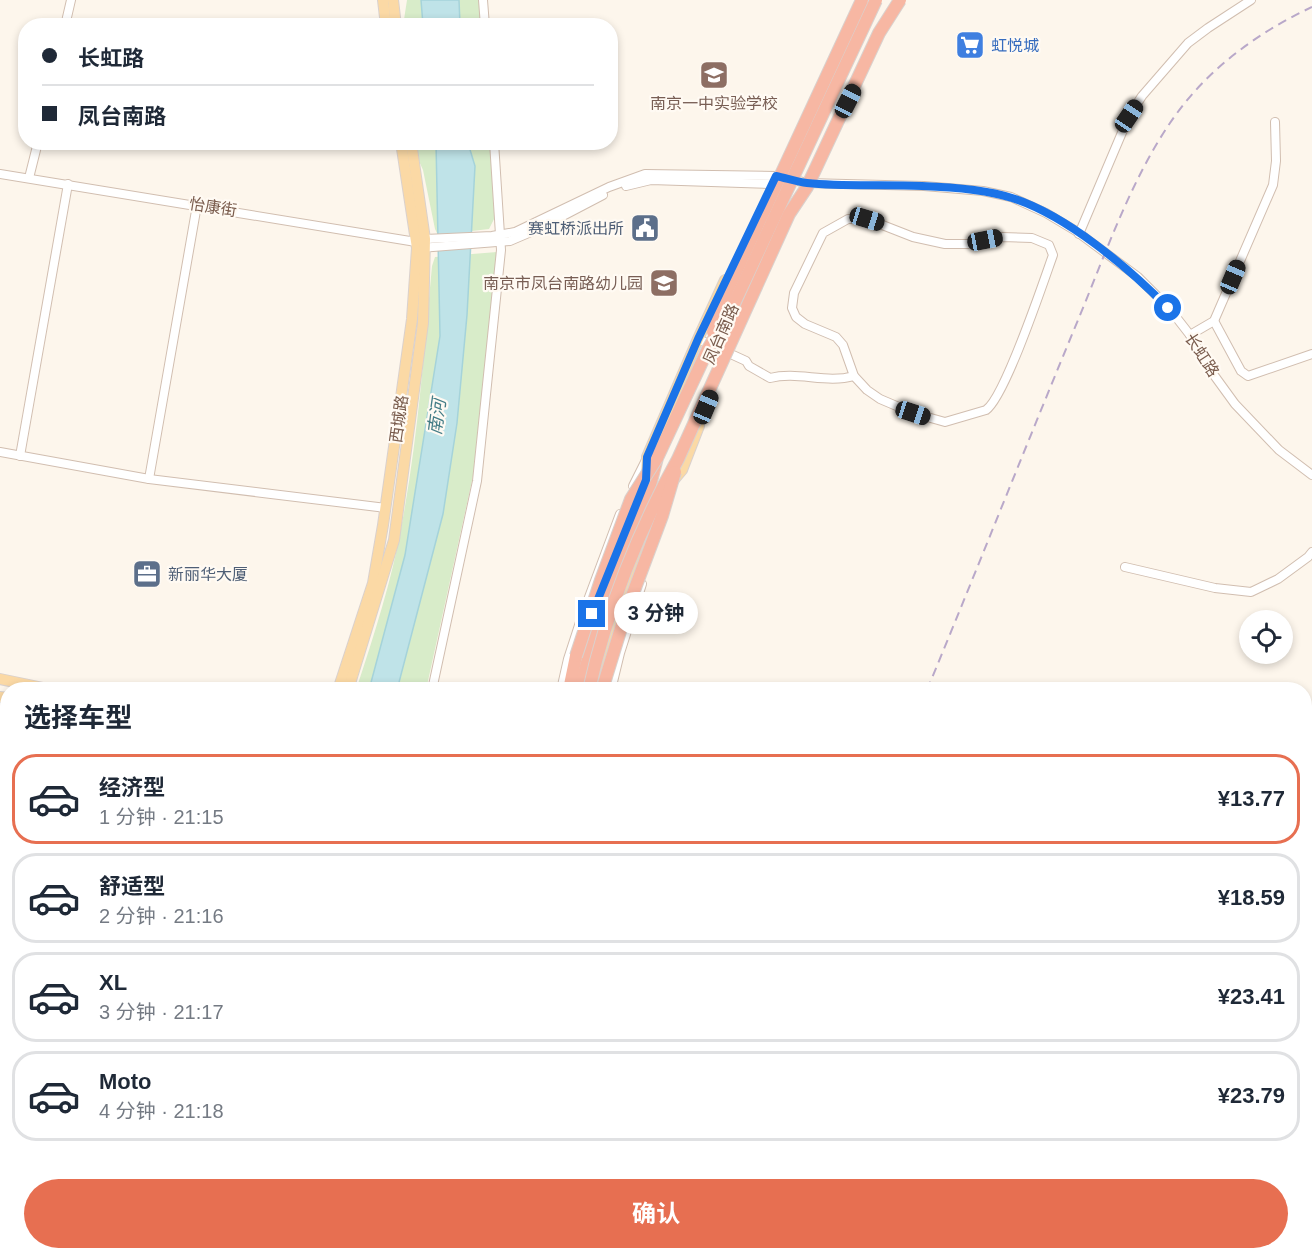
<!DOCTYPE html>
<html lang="zh">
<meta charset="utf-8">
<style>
:root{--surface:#fff;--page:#f6f6f7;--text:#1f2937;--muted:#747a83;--line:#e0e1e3;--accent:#e76f51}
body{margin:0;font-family:Helvetica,"Noto Sans SC",sans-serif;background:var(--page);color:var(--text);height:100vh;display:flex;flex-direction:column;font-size:22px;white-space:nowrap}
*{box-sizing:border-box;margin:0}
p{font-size:20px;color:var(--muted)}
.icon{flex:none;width:33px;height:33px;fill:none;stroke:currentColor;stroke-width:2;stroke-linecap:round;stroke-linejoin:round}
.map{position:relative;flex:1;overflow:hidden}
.side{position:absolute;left:0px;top:682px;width:1312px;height:578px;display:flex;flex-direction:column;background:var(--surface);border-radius:24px 24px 0 0;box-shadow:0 3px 9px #0003}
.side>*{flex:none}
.banner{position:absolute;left:18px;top:18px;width:600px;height:132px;border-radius:24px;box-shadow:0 3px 9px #0003;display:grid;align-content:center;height:132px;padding:0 24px;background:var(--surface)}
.fabs{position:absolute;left:1239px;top:610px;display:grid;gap:12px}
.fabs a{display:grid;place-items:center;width:54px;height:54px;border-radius:50%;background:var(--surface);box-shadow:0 3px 9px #0003;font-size:30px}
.end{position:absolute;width:27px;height:27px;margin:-14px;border:8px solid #1a73e8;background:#fff;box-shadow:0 0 0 3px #fff}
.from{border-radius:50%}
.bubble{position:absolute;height:42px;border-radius:21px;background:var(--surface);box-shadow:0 3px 9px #0003;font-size:20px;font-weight:700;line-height:42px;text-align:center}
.car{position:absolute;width:18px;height:36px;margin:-18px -9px;border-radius:8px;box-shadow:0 0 4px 2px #0007;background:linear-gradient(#222 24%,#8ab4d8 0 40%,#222 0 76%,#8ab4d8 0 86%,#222 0)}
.banner b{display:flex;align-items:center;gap:21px;height:57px;font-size:22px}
.banner b+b{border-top:2px solid var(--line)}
.banner i{width:15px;height:15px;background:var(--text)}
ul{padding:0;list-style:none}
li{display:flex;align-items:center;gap:18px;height:90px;margin:0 12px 9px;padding:0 12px;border:3px solid var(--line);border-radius:24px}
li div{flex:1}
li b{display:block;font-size:22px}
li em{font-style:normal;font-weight:700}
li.on{border-color:var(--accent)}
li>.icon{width:54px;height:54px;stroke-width:1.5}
h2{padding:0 24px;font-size:27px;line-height:72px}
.button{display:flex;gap:12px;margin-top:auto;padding:12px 24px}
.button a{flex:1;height:69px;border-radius:36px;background:var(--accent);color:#fff;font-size:24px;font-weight:700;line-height:69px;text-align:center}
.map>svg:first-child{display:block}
.green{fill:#d8ecc9}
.water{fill:#bfe3e8;stroke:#a5d3da;stroke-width:1.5}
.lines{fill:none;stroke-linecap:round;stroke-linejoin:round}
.minor-casing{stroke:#d1beb0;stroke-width:10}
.major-casing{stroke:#dad1cd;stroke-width:12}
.highway-casing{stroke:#dad1cd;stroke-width:14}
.minor{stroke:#fff;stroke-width:8}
.major{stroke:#fbd9a5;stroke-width:10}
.highway{stroke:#f7b7a3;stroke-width:12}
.rail{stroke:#b9a8c9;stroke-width:2;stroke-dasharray:9 6;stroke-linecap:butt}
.highway-bridge-casing{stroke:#dad1cd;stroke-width:14;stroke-linecap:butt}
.highway-bridge{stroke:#f7b7a3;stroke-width:12}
.route{stroke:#1a73e8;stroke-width:8}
.labels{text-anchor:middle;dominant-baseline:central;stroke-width:4.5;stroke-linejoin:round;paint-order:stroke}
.shop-label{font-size:16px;fill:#366cbe;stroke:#fffaf3;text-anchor:start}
.education-label{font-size:16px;fill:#785e54;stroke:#fffaf3}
.street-label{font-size:16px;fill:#7a5c4d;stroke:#fffaf3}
.service-label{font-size:16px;fill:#4e5e75;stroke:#fffaf3;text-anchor:end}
.water-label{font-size:18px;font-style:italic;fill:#437c86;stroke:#fffaf3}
</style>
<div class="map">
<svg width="1312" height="1259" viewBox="0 0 1312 1259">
<rect width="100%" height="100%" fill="#fdf6ec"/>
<g class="green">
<path d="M407 0H479L481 25 403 26Z"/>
<path d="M411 143H490L495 217 489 229 438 235 435 229 423 170Z"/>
<path d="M497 252 473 476 426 690H356C374 635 392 580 402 523 418 438 424 352 432 266L435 257Z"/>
<path d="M375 1253H438L436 1259H375Z"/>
</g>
<g class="water">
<path d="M421 0H459L460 25H423Z"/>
<path d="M436 143H468L475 166 467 315 457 423 443 514 397 690H369L405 555 440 336Z"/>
</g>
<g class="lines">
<g class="minor-casing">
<g id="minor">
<path d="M483 0 485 26"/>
<path d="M65 26 71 0"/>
<path d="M0 174 416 242 425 239 492 236 515 232 609 187 645 174 776 176 807 183 924 186 983 191 1011 197 1046 213 1076 231 1138 277 1169 308 1190 335 1211 371 1235 404 1279 450 1312 475"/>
<path d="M29 178 38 142"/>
<path d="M626 186 651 180 772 184"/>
<path d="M848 219H867L913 237 945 244H968L1002 237 1032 238 1049 245 1053 255C1043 283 1005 397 986 410L945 422 913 413 880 399 867 390 854 376 843 345 836 337 805 324 796 317 792 308 794 293 823 233Z"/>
<path d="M1079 234 1129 116 1142 96 1188 43 1208 28 1251 0"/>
<path d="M420 248 510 241 538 229 603 195"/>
<path d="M1214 321 1241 371 1248 376 1312 354"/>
<path d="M1190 335 1214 321 1273 185 1276 161 1275 122"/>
<path d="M698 339 746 361 749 366 770 378C798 371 826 384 854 376"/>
<path d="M0 452 149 479 386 508"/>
<path d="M20 456 68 184"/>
<path d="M149 479 197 205"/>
<path d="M633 486 646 460"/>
<path d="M1125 567 1215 588 1251 592 1278 579 1308 557 1312 552"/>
<path d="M432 690 477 481 501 250 494 142"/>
<path d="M561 690 568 659 582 616 620 514"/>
<path d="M611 690 620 653 642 584"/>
<path d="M0 723 8 724"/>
<path d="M0 848 8 850"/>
<path d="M0 1047 8 1037"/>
<path d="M0 1085 8 1087"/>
<path d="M0 1197 8 1198"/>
<path d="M170 1259 171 1252"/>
<path d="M199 1259 201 1252"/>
<path d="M321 1259V1252"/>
<path d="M333 1259V1252"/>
</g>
</g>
<g class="major-casing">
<g id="major">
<path d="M383 0 386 26"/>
<path d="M393 0 396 26"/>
<path d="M646 476 647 457 698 339 725 280"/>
<path d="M672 482 682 470 699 426"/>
<path d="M601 675 628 583 656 514"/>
<path d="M0 679 53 690"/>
<path d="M338 690 373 583 383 525 412 319 417 248 401 142"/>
<path d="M348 690 394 540 423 323 425 239 411 142"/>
<path d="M0 697 8 698"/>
<path d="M498 1259 499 1252"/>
<path d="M525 1259V1252"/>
<path d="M533 1259V1252"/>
</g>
</g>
<g class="highway-casing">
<g id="highway">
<path d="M569 690 576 656"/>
<path d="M580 690 586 666 612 580 650 485 657 458 708 349"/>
<path d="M504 1259 505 1252"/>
<path d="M515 1259 516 1252"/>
</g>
</g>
<use href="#minor" class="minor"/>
<use href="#major" class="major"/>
<use href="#highway" class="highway"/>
<g class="rail">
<path d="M927 690C978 567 1027 443 1078 320 1105 255 1130 182 1170 123 1205 71 1255 34 1312 7"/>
<path d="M671 1259 673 1252"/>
<path d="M690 1259 693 1252"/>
</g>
<g class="highway-bridge-casing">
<g id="highway-bridge">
<path d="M713 332 721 304 862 0"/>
<path d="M708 349 731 310 876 0"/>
<path d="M576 656 601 580 631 499 657 458"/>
<path d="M589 690C606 612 639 529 678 459L789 214 807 187 879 33 900 0"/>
<path d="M602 690 626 612 662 516 675 472"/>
</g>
</g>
<use href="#highway-bridge" class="highway-bridge"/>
</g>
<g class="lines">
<path class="route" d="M592 614 646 480 647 457 698 339 776 176C786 178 797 182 807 183 845 187 884 184 922 186 951 187 984 189 1012 198 1066 215 1129 268 1168 308"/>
</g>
<defs>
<g id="supermarket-square" transform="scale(1.5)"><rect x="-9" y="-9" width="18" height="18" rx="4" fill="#3f7fe0" stroke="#fffaf3"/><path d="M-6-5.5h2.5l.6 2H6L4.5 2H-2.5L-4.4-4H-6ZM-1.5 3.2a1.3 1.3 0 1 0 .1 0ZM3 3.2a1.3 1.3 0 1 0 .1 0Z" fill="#fff"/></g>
<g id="school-square" transform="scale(1.5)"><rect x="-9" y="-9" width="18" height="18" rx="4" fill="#8d6e63" stroke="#fffaf3"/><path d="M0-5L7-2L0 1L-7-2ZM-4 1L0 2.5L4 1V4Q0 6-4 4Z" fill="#fff"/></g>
<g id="civic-square" transform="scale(1.5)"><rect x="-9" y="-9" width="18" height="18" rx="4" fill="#5c6f8a" stroke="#fffaf3"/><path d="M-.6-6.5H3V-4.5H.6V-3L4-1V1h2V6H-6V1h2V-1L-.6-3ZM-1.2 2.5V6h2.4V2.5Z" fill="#fff"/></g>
<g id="office-square" transform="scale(1.5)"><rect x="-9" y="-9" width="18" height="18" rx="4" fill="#5c6f8a" stroke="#fffaf3"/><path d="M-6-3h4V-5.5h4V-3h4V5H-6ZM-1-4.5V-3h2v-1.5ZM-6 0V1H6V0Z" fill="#fff"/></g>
</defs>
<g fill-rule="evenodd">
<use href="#supermarket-square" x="970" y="45"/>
<use href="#school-square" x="714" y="75"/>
<use href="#civic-square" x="645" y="228"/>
<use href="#school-square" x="664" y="283"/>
<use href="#office-square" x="147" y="574"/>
</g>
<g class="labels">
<g class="shop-label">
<text x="991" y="45">虹悦城</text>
</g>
<g class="education-label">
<text x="714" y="103">南京一中实验学校</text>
<text x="643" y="283" text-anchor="end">南京市凤台南路幼儿园</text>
</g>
<g class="street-label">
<text transform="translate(213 207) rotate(9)">怡康街</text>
<text transform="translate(721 334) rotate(-66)">凤台南路</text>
<text transform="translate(1202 355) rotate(57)">长虹路</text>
<text transform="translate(399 419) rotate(-82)">西城路</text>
</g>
<g class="service-label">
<text x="624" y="228">赛虹桥派出所</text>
<text x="168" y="574" text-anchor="start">新丽华大厦</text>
</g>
<g class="water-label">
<text transform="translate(437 417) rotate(-82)">南河</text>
</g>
</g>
</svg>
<div class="fabs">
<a><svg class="icon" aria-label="locate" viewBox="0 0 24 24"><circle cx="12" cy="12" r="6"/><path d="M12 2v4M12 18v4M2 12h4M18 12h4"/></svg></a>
</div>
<i class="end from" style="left:1168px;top:308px"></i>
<i class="end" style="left:592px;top:614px"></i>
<div class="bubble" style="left:614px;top:592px;width:84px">3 分钟</div>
<i class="car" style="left:848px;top:101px;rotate:27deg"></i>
<i class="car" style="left:1129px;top:116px;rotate:34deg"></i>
<i class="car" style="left:867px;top:219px;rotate:107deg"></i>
<i class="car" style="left:985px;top:240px;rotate:79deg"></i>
<i class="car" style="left:1233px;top:277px;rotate:23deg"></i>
<i class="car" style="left:706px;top:407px;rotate:23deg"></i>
<i class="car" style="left:913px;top:413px;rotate:108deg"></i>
<div class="banner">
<b><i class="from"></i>长虹路</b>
<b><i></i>凤台南路</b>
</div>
<section class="side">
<h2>选择车型</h2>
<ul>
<li class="on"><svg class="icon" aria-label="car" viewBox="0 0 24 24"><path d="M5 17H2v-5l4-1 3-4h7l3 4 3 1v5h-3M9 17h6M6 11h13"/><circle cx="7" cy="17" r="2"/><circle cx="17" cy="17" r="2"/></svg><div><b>经济型</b><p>1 分钟 · 21:15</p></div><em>¥13.77</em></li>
<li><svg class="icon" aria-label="car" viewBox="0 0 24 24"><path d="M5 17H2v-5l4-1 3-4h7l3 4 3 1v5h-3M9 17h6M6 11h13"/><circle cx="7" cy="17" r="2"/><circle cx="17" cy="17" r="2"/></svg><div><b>舒适型</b><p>2 分钟 · 21:16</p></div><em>¥18.59</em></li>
<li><svg class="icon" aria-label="car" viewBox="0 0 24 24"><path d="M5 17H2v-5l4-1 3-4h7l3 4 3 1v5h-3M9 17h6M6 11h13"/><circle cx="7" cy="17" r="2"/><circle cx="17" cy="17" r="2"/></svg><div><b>XL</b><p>3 分钟 · 21:17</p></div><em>¥23.41</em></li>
<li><svg class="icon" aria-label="car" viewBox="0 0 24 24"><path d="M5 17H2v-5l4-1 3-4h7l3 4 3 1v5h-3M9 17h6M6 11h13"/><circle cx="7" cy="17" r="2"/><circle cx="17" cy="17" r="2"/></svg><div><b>Moto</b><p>4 分钟 · 21:18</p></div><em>¥23.79</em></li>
</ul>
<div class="button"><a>确认</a></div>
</section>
</div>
